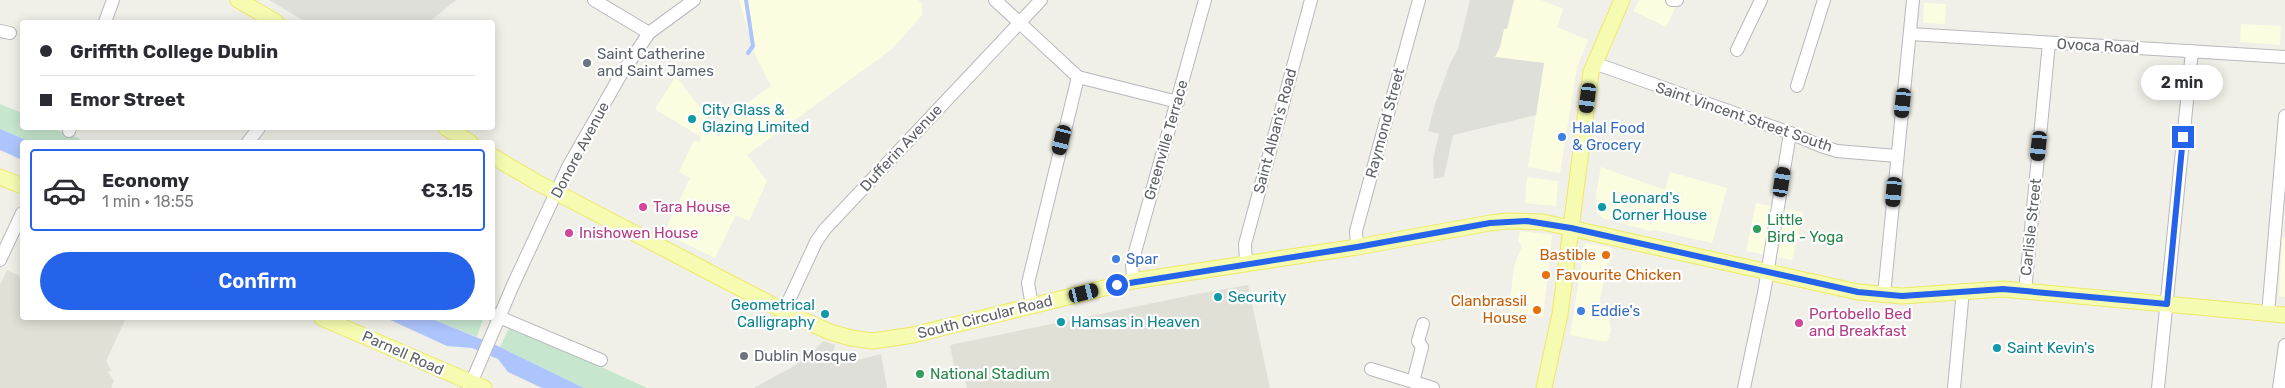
<!DOCTYPE html>
<meta charset="utf-8">
<style>
:root{--surface:#fff;--page:#f7f7f7;--text:#2b2b33;--muted:#7c7c81;--line:#e1e1e2;--accent:#2563eb}
body{margin:0;font-family:Rubik,sans-serif;background:var(--page);color:var(--text);height:100vh;display:flex;flex-direction:column;font-size:19px;white-space:nowrap}
*{box-sizing:border-box;margin:0}
p{font-size:16px;color:var(--muted)}
.icon{flex:none;width:28px;height:28px;fill:none;stroke:currentColor;stroke-width:2;stroke-linecap:round;stroke-linejoin:round}
.map{position:relative;flex:1;overflow:hidden}
.drawer{position:absolute;left:20px;top:140px;width:475px;height:180px;display:flex;flex-direction:column;background:var(--surface);border-radius:5px;box-shadow:0 2px 12px #0003}
.drawer>*{flex:none}
.top-card{position:absolute;left:20px;top:20px;width:475px;height:110px;border-radius:5px;box-shadow:0 2px 12px #0003;display:grid;align-content:center;height:110px;padding:0 20px;background:var(--surface)}
.end{position:absolute;width:22px;height:22px;margin:-11px;border:6px solid #2563eb;background:#fff;box-shadow:0 0 0 2px #fff}
.from{border-radius:50%}
.bubble{position:absolute;height:35px;border-radius:18px;background:var(--surface);box-shadow:0 2px 12px #0003;font-size:16px;font-weight:600;line-height:35px;text-align:center}
.car{position:absolute;width:15px;height:30px;margin:-15px -8px;border-radius:6px;box-shadow:0 0 4px 1px #0007;background:linear-gradient(#222 24%,#8ab4d8 0 40%,#222 0 76%,#8ab4d8 0 86%,#222 0)}
.top-card b{display:flex;align-items:center;gap:18px;height:48px;font-size:19px}
.top-card b+b{border-top:1px solid var(--line)}
.top-card i{width:12px;height:12px;background:var(--text)}
ul{padding:9px 0 0;list-style:none}
li{display:flex;align-items:center;gap:15px;height:82px;margin:0 10px 8px;padding:0 10px;border:2px solid transparent;border-radius:5px}
li div{flex:1}
li b{display:block;font-size:19px}
li em{font-style:normal;font-weight:600}
li.selected{border-color:var(--accent)}
li>.icon{width:45px;height:45px;stroke-width:1.5}
.cta{display:flex;gap:10px;margin-top:auto;padding:10px 20px}
.cta a{flex:1;height:58px;border-radius:30px;background:var(--accent);color:#fff;font-size:20px;font-weight:600;line-height:58px;text-align:center}
.map>svg:first-child{display:block}
.commercial{fill:#fcfde0}
.industrial{fill:#dfdfda}
.education{fill:#e0e0d6}
.green{fill:#c6e6ce}
.water{fill:#adc5fc}
.lines{fill:none;stroke-linecap:round;stroke-linejoin:round}
.stream{stroke:#adc5fc;stroke-width:4}
.minor-casing{stroke:#b8b8bd;stroke-width:14}
.major-casing{stroke:#ece965;stroke-width:17}
.minor{stroke:#fff;stroke-width:12}
.major{stroke:#f5fcb1;stroke-width:15}
.route{stroke:#2563eb;stroke-width:6}
.worship-dot{fill:#6b7280;stroke:#fff;stroke-width:2}
.culture-dot{fill:#0f9aa8;stroke:#fff;stroke-width:2}
.shop-dot{fill:#3f7fe0;stroke:#fff;stroke-width:2}
.hotel-dot{fill:#d1479c;stroke:#fff;stroke-width:2}
.leisure-dot{fill:#2e9e5b;stroke:#fff;stroke-width:2}
.food-dot{fill:#e8710a;stroke:#fff;stroke-width:2}
.labels{text-anchor:middle;dominant-baseline:central;stroke-width:4.5;stroke-linejoin:round;paint-order:stroke}
.street-label{font-size:15px;fill:#5f6167;stroke:#fff}
.worship-label{font-size:15px;fill:#5b616d;stroke:#fff;text-anchor:start}
.culture-label{font-size:15px;fill:#0d838f;stroke:#fff;text-anchor:start}
.shop-label{font-size:15px;fill:#366cbe;stroke:#fff;text-anchor:start}
.hotel-label{font-size:15px;fill:#b23c85;stroke:#fff;text-anchor:start}
.leisure-label{font-size:15px;fill:#27864d;stroke:#fff;text-anchor:start}
.food-label{font-size:15px;fill:#c56008;stroke:#fff;text-anchor:end}
</style>
<div class="map">
<svg width="2285" height="388" viewBox="0 0 2285 388">
<rect width="100%" height="100%" fill="#f0f0e8"/>
<g class="commercial">
<path d="M739 0H918L922 4V15L892 49 747 155 767 181 749 221 736 215 715 258 664 233 690 178 679 172 694 140 699 142 701 137 655 109 676 76 706 116 708 125 723 121 771 86 755 54Z"/>
<path d="M1514 0H1541L1563 9 1557 27 1588 40 1577 67 1560 173 1528 167 1544 63 1495 57 1500 47 1504 29H1507Z"/>
<path d="M1639 0H1679L1666 27 1633 11Z"/>
<path d="M1924 3 1946 4 1945 24 1923 23Z"/>
<path d="M2241 24 2281 26 2280 45 2240 42Z"/>
<path d="M1601 167 1665 190 1670 172 1727 188 1712 243 1655 230 1650 231 1603 218 1597 213 1596 194Z"/>
<path d="M1527 177 1558 181 1556 206 1525 203Z"/>
<path d="M1756 203 1803 212 1792 260 1746 251Z"/>
<path d="M1520 231 1552 235 1543 317 1509 311 1514 266 1522 246 1518 241Z"/>
<path d="M2282 238H2285V297L2279 296Z"/>
<path d="M1585 243 1612 248 1600 299V303L1608 314 1611 331 1607 342 1570 335Z"/>
</g>
<g class="industrial">
<path d="M269 0H456L429 22H306Z"/>
<path d="M1470 0H1514L1507 29H1504L1500 47 1495 57 1544 63 1536 115 1453 135 1444 177 1434 179 1433 159 1439 134 1428 131 1434 107 1450 64 1458 49Z"/>
<path d="M824 341 835 345 832 355 850 362 881 354 887 388H754L794 366Z"/>
</g>
<g class="education">
<path d="M7 270 22 277V318H126L106 361 111 370 108 372 114 381 111 388H0V285Z"/>
<path d="M1248 285 1270 388H967L964 376 956 377 950 345 1197 294Z"/>
</g>
<g class="green">
<path d="M0 104 22 113V128H51L79 138V142H31L0 129Z"/>
<path d="M430 318H483L477 337Z"/>
<path d="M510 326 519 329 647 388H584L500 347Z"/>
</g>
<g class="water">
<path d="M0 129 31 142H22V160L0 150Z"/>
<path d="M386 318H430L500 347 584 388H542L508 372 498 359 472 348 447 346Z"/>
</g>
<g class="lines">
<path class="stream" d="M746 0 753 46 748 53"/>
<g class="minor-casing">
<g id="minor">
<path d="M594 0 649 33"/>
<path d="M995 0 1078 77 1178 102"/>
<path d="M1672 0H1677"/>
<path d="M105 22 113 0"/>
<path d="M0 31 10 33"/>
<path d="M1910 34 2285 57"/>
<path d="M1737 50 1761 0"/>
<path d="M1594 63 1790 133 1821 146 1837 151 1897 156"/>
<path d="M1797 86 1824 0"/>
<path d="M69 131 70 128"/>
<path d="M248 142 259 128"/>
<path d="M1357 247 1356 231 1419 0"/>
<path d="M0 260 22 213"/>
<path d="M1246 263 1245 244 1311 0"/>
<path d="M1133 281 1132 263 1205 0"/>
<path d="M2025 291 2049 43"/>
<path d="M1884 295 1913 0"/>
<path d="M1032 306 1028 283 1078 77"/>
<path d="M784 311 816 242 825 229 1041 0"/>
<path d="M492 314 601 360"/>
<path d="M2268 314 2285 116"/>
<path d="M1371 369 1433 388"/>
<path d="M1413 382 1422 347 1418 341 1423 324"/>
<path d="M469 388 513 285 568 167 620 76 649 33 694 0"/>
<path d="M1744 388 1764 293 1790 133"/>
<path d="M1954 388 1963 290"/>
<path d="M2158 388 2192 51"/>
<path d="M2279 388 2285 345"/>
</g>
</g>
<g class="major-casing">
<g id="major">
<path d="M238 0 276 22"/>
<path d="M446 128 470 142"/>
<path d="M492 156 540 184 784 311 830 332 851 338 873 341 913 335 1133 281 1357 247 1490 223 1508 221 1543 222 1858 292 1902 296 2003 289 2285 315"/>
<path d="M0 177 22 186"/>
<path d="M322 318 484 388"/>
<path d="M1544 388 1560 314 1591 72 1622 0"/>
</g>
</g>
<use href="#minor" class="minor"/>
<use href="#major" class="major"/>
</g>
<g class="lines">
<path class="route" d="M1117 285 1357 247 1490 223 1527 221 1571 228 1858 292 1902 296 2003 289 2167 304 2183 137"/>
</g>
<g class="worship-dot">
<circle cx="587" cy="63" r="5"/>
<circle cx="744" cy="356" r="5"/>
</g>
<g class="culture-dot">
<circle cx="692" cy="119" r="5"/>
<circle cx="1602" cy="207" r="5"/>
<circle cx="1218" cy="297" r="5"/>
<circle cx="825" cy="314" r="5"/>
<circle cx="1061" cy="322" r="5"/>
<circle cx="1997" cy="348" r="5"/>
</g>
<g class="shop-dot">
<circle cx="1562" cy="137" r="5"/>
<circle cx="1116" cy="259" r="5"/>
<circle cx="1581" cy="311" r="5"/>
</g>
<g class="hotel-dot">
<circle cx="643" cy="207" r="5"/>
<circle cx="569" cy="233" r="5"/>
<circle cx="1799" cy="323" r="5"/>
</g>
<g class="leisure-dot">
<circle cx="1757" cy="229" r="5"/>
<circle cx="920" cy="374" r="5"/>
</g>
<g class="food-dot">
<circle cx="1606" cy="255" r="5"/>
<circle cx="1546" cy="275" r="5"/>
<circle cx="1537" cy="310" r="5"/>
</g>
<g class="labels">
<g class="street-label">
<text transform="translate(2098 46) rotate(3)">Ovoca Road</text>
<text transform="translate(1744 117) rotate(19)">Saint Vincent Street South</text>
<text transform="translate(1385 123) rotate(-75)">Raymond Street</text>
<text transform="translate(1275 131) rotate(-75)">Saint Alban's Road</text>
<text transform="translate(1166 140) rotate(-74)">Greenville Terrace</text>
<text transform="translate(901 148) rotate(-47)">Dufferin Avenue</text>
<text transform="translate(580 150) rotate(-62)">Donore Avenue</text>
<text transform="translate(2031 227) rotate(-84)">Carlisle Street</text>
<text transform="translate(985 317) rotate(-14)">South Circular Road</text>
<text transform="translate(403 353) rotate(24)">Parnell Road</text>
</g>
<g class="worship-label">
<text x="597" y="54">Saint Catherine<tspan x="597" dy="17">and Saint James</tspan></text>
<text x="754" y="356">Dublin Mosque</text>
</g>
<g class="culture-label">
<text x="702" y="110">City Glass &amp;<tspan x="702" dy="17">Glazing Limited</tspan></text>
<text x="1612" y="198">Leonard's<tspan x="1612" dy="17">Corner House</tspan></text>
<text x="1228" y="297">Security</text>
<text x="815" y="305" text-anchor="end">Geometrical<tspan x="815" dy="17">Calligraphy</tspan></text>
<text x="1071" y="322">Hamsas in Heaven</text>
<text x="2007" y="348">Saint Kevin's</text>
</g>
<g class="shop-label">
<text x="1572" y="128">Halal Food<tspan x="1572" dy="17">&amp; Grocery</tspan></text>
<text x="1126" y="259">Spar</text>
<text x="1591" y="311">Eddie's</text>
</g>
<g class="hotel-label">
<text x="653" y="207">Tara House</text>
<text x="579" y="233">Inishowen House</text>
<text x="1809" y="314">Portobello Bed<tspan x="1809" dy="17">and Breakfast</tspan></text>
</g>
<g class="leisure-label">
<text x="1767" y="220">Little<tspan x="1767" dy="17">Bird - Yoga</tspan></text>
<text x="930" y="374">National Stadium</text>
</g>
<g class="food-label">
<text x="1596" y="255">Bastible</text>
<text x="1556" y="275" text-anchor="start">Favourite Chicken</text>
<text x="1527" y="301">Clanbrassil<tspan x="1527" dy="17">House</tspan></text>
</g>
</g>
</svg>
<i class="end from" style="left:1117px;top:285px"></i>
<i class="end" style="left:2183px;top:137px"></i>
<div class="bubble" style="left:2141px;top:65px;width:82px">2 min</div>
<i class="car" style="left:1588px;top:98px;rotate:187deg"></i>
<i class="car" style="left:1903px;top:103px;rotate:186deg"></i>
<i class="car" style="left:1062px;top:140px;rotate:194deg"></i>
<i class="car" style="left:2039px;top:146px;rotate:186deg"></i>
<i class="car" style="left:1782px;top:182px;rotate:9deg"></i>
<i class="car" style="left:1894px;top:192px;rotate:185deg"></i>
<i class="car" style="left:1084px;top:293px;rotate:76deg"></i>
<div class="top-card">
<b><i class="from"></i>Griffith College Dublin</b>
<b><i></i>Emor Street</b>
</div>
<section class="drawer">
<ul>
<li class="selected"><svg class="icon" aria-label="car" viewBox="0 0 24 24"><path d="M5 17H2v-5l4-1 3-4h7l3 4 3 1v5h-3M9 17h6M6 11h13"/><circle cx="7" cy="17" r="2"/><circle cx="17" cy="17" r="2"/></svg><div><b>Economy</b><p>1 min · 18:55</p></div><em>€3.15</em></li>
</ul>
<div class="cta"><a>Confirm</a></div>
</section>
</div>
